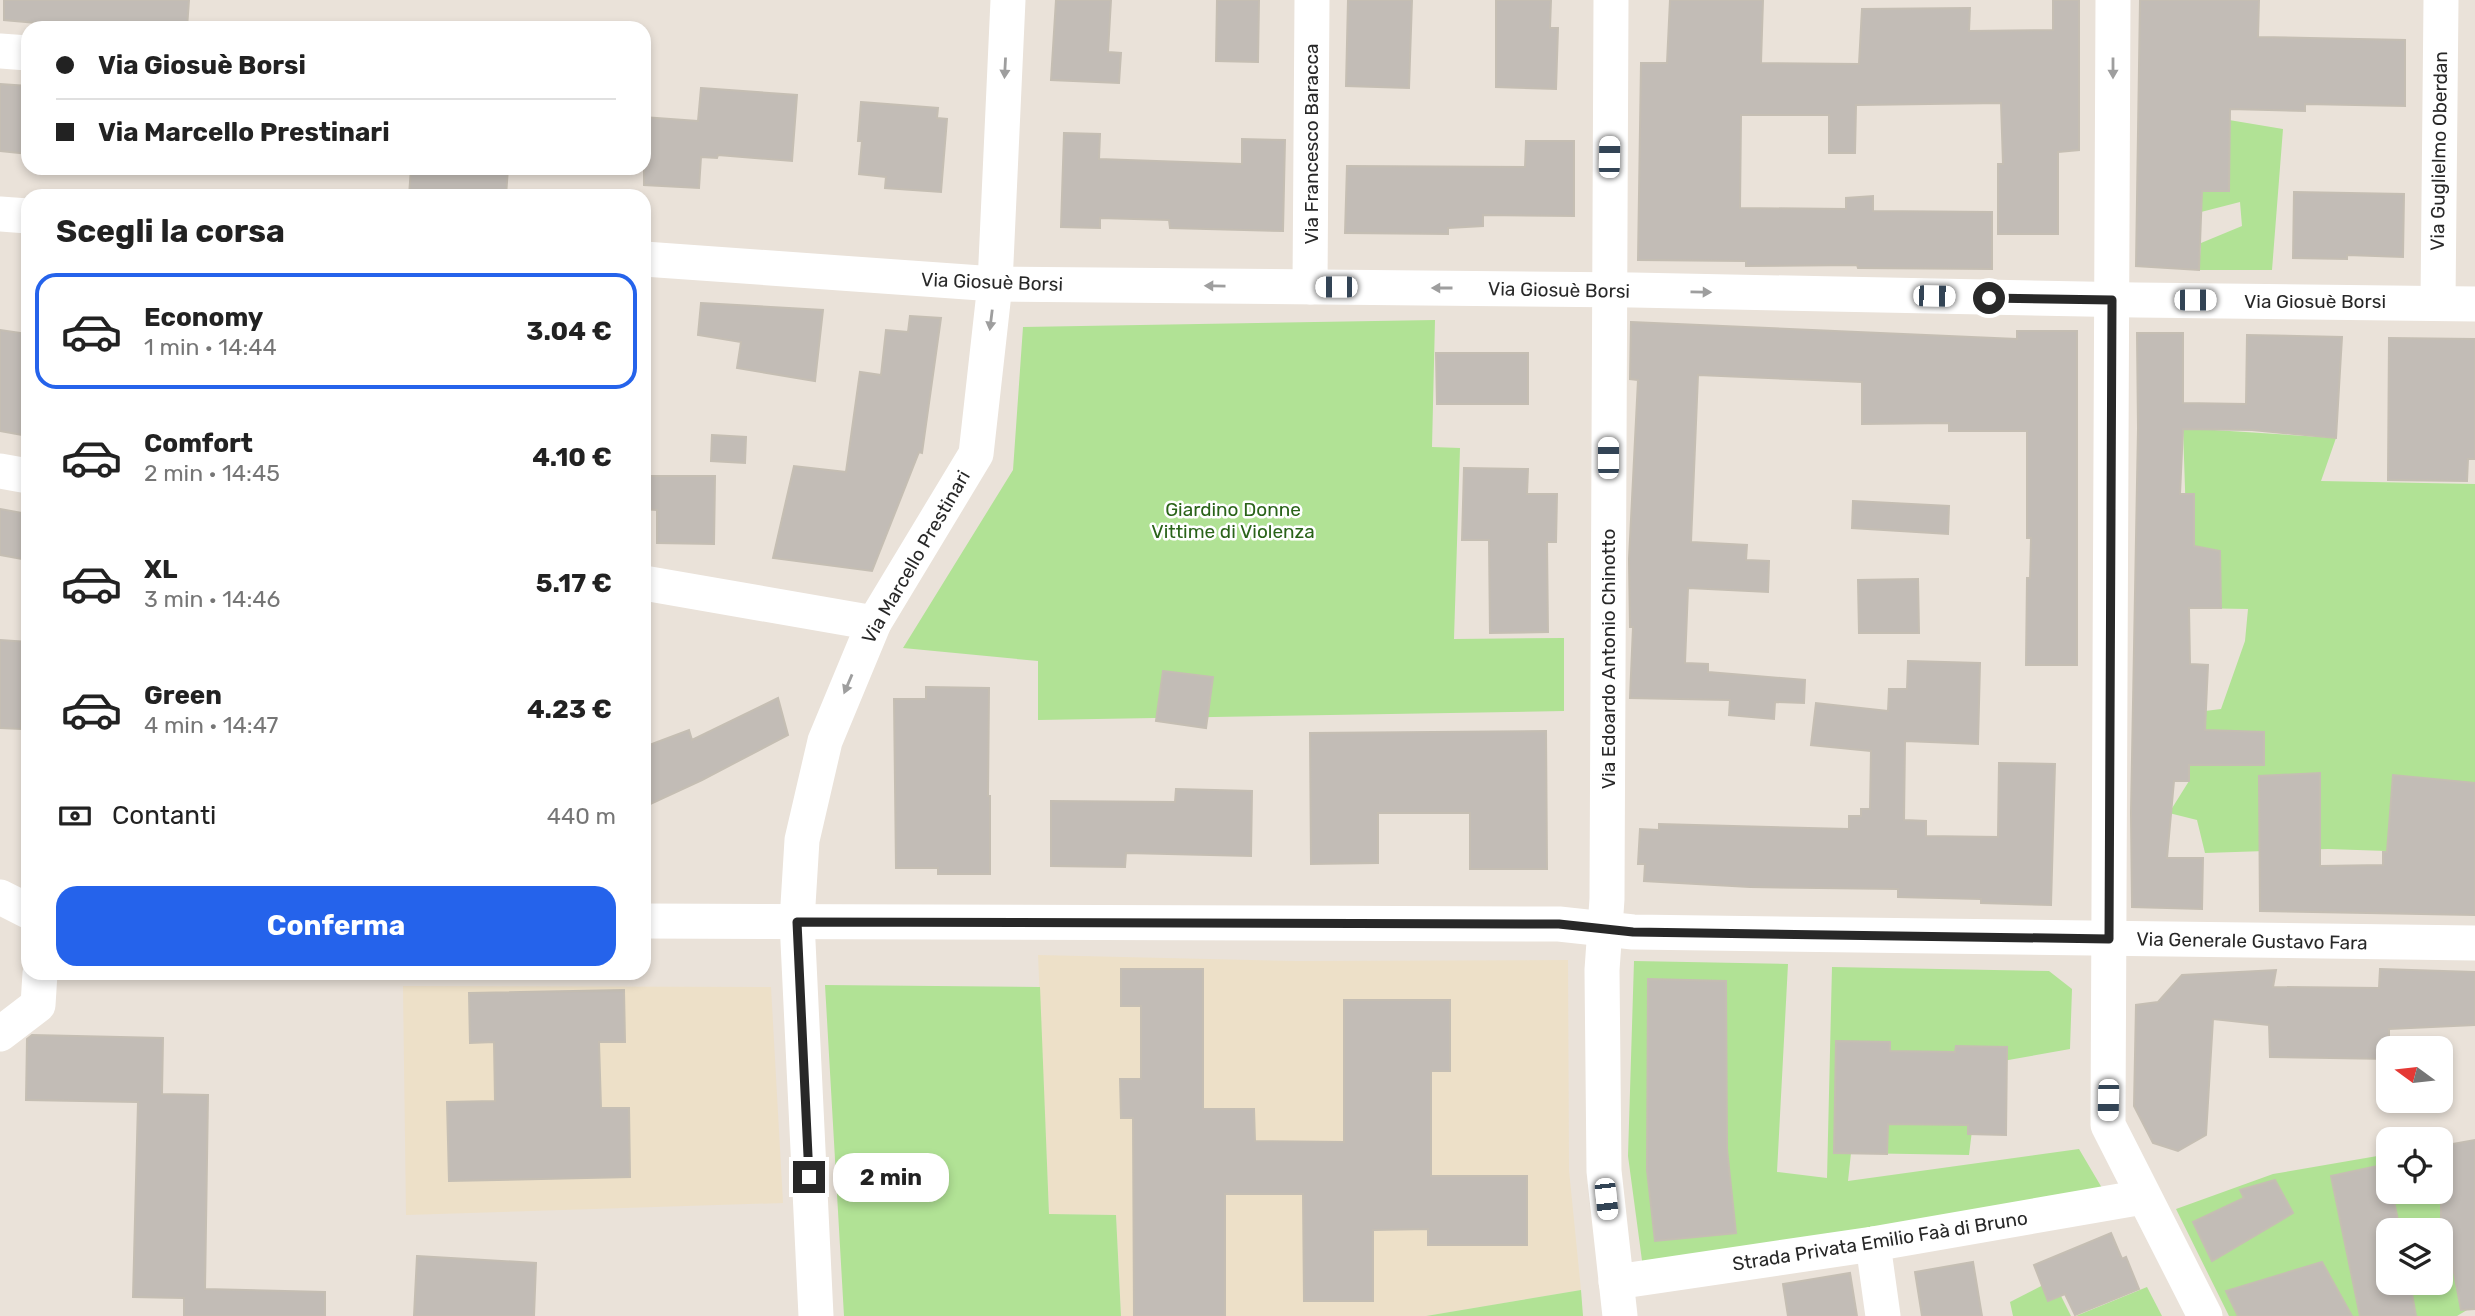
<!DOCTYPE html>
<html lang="it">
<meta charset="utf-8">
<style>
:root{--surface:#fff;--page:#f2f2f2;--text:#222;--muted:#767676;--line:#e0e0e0;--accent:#2563eb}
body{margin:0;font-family:Rubik,sans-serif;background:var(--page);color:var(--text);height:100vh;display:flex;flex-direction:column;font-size:26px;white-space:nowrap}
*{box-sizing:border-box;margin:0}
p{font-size:23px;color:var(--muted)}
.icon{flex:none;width:38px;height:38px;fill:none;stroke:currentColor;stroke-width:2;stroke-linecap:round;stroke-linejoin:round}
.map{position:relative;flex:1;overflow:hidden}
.panel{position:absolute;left:21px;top:189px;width:630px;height:791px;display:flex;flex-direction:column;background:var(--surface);border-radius:21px;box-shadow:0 4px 10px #0003}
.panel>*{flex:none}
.hud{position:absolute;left:21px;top:21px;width:630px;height:154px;border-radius:21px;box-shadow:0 4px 10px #0003;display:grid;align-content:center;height:154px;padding:0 35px;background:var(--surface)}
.needle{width:46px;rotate:285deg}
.fabs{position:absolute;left:2376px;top:1036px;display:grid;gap:14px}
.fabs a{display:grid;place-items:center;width:77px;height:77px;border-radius:14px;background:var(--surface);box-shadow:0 4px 10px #0003;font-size:35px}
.end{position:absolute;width:32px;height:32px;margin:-16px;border:9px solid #282828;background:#fff;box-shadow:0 0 0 4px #fff}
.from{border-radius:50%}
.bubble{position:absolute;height:49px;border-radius:21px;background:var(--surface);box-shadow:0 4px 10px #0003;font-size:23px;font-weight:700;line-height:49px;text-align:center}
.car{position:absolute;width:21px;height:42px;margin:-21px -10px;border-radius:9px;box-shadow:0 0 5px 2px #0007;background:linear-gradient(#fff 24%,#345 0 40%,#fff 0 76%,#345 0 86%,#fff 0)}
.hud b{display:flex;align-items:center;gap:24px;height:66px;font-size:26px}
.hud b+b{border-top:2px solid var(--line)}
.hud i{width:18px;height:18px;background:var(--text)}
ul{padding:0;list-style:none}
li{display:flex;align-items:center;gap:21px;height:116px;margin:0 14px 10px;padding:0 21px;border:4px solid transparent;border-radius:21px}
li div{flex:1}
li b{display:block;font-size:26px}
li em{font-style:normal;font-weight:700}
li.selected{border-color:var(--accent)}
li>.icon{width:63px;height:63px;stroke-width:1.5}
h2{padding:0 35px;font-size:32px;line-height:84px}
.pay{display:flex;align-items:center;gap:18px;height:77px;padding:0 35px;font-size:26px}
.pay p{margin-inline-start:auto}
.action{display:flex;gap:14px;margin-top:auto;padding:14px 35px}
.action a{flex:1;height:80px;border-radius:21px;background:var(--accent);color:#fff;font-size:28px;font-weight:700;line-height:80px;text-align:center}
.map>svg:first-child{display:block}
.education{fill:#ede0c8}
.green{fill:#b1e295;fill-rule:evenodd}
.building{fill:#c2bcb6;stroke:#c5beb3;stroke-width:2}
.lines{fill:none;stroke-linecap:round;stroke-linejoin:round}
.minor{stroke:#fff;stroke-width:35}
.oneway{fill:#9e9e9e}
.route{stroke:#282828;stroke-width:9}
.labels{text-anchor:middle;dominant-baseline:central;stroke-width:5;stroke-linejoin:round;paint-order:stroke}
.street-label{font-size:19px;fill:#282828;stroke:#fff}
.park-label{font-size:19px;fill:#2a6319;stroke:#fff}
</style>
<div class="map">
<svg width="2475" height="1316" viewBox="0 0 2475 1316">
<rect width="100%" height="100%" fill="#eae2d9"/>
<g class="education">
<path d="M1038 955 1296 961 1568 960 1569 1170 1581 1290 1426 1316H1121L1116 1215 1049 1214Z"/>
<path d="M403 986 771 987 783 1203 406 1215Z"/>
</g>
<g class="green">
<path d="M2229 120 2283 129 2272 270H2199L2201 243 2242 226 2240 202 2201 212 2202 191H2229Z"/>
<path d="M1435 320 1432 447 1460 448 1454 639 1564 638V711L1038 720V661L903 648 1013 470 1023 327Z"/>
<path d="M2183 428 2336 438 2321 481 2475 484V854L2328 849 2205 853 2197 820 2169 813 2189 781V713L2221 709 2245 641 2248 609 2189 608Z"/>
<path d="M1634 961 1788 964 1777 1172 1827 1178 1832 967 2049 971 2072 989 2070 1049 1980 1065 1969 1155 1851 1153 1848 1181 2079 1149 2102 1188 1643 1268 1628 1156Z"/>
<path d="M825 985 1040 987 1049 1214 1116 1215 1121 1316H844Z"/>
<path d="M2475 1140 2472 1307 2457 1316H2229L2176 1209 2273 1174 2389 1154V1192H2441V1146ZM2389 1230H2441V1283H2389Z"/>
<path d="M2053 1280 2071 1316H2013L2010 1302Z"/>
<path d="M2147 1287 2162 1316H2076Z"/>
<path d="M1581 1290 1583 1316H1426Z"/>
</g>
<g class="building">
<path d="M4 0H189L187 28H93L4 20Z"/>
<path d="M1056 0H1111L1108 52 1121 53 1119 83 1051 80Z"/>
<path d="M1217 0H1259L1258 62 1216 61Z"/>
<path d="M1348 0H1412L1409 88 1346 86Z"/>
<path d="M1496 0H1551L1550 28H1558L1556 89 1496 87Z"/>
<path d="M1670 0H1763L1761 63 1859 64 1862 9 1970 8 1969 31 2053 30V0H2079V150L2058 152V234H1998V164H2003L2001 103 1856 105 1855 153H1829V115H1741L1740 208 1846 209V198L1873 196V211L1992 212V269L1858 268 1857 265 1746 266V261L1638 260 1641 63H1667Z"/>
<path d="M2140 0H2259L2258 37 2405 40V106L2305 104V111L2230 109 2229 191H2202L2199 270 2136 266Z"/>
<path d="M0 84 28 86V154L0 151Z"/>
<path d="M701 88 797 95 792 161 718 155 717 158 701 157 699 188 644 185V117L698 121Z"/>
<path d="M861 102 938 108 937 118 947 119 941 192 885 188 886 177 859 174 862 141H858Z"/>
<path d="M1064 133 1100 134 1099 159 1242 164V139L1285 140 1283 231 1170 228 1169 220 1100 218V228L1061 227Z"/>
<path d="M1526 141H1574V216L1483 215V226L1448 228V234L1345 233 1347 166 1525 167Z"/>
<path d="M411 168H508L506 196H409Z"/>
<path d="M2294 192 2404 194 2403 257 2347 255V259L2293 258Z"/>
<path d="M701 303 823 310 815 381 737 368 741 342 698 335Z"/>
<path d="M910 316 941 318 922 453 919 452 872 571 773 558 794 466 846 472 860 372 881 375 886 330 908 332Z"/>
<path d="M1631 322 2017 339V331H2077V665H2026L2027 578H2030L2031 538H2027V431H1949V423L1862 424V382L1698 375 1691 542 1747 545 1746 560 1769 561 1768 592 1688 588 1685 663 1708 664V672L1805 680 1804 703 1775 702 1774 719 1729 715 1730 700 1630 698 1633 627H1630L1629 559 1638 380 1630 379Z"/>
<path d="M0 330 28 334V436L0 431Z"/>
<path d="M2137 333H2183V403L2246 404 2247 335 2342 337 2336 438 2252 430 2183 429 2180 494H2194V546L2220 551 2221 608H2189L2190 664 2208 665 2205 730 2264 732V765H2189V781H2174L2167 858H2203L2202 909 2132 907 2131 813 2138 428Z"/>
<path d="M2389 338 2475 339V459H2468L2467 481 2388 480Z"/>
<path d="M1436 353H1528V404H1437Z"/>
<path d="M712 435 746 437 745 463 711 461Z"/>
<path d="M1464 468 1528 469 1527 494H1557L1556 542H1547L1548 632 1490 633 1489 540H1462Z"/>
<path d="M644 476H715L714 544 657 543V510L644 509Z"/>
<path d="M1853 501 1949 506 1948 534 1852 528Z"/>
<path d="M0 509 28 514V560L0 555Z"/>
<path d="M1918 579 1919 633H1859L1858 580Z"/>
<path d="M0 640 28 642 21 729 0 728Z"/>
<path d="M1908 661 1980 663 1978 744 1905 741 1904 820 1926 821V836L1998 837 1999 763 2055 764 2051 905 1981 903V899L1898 897V889L1750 887 1644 881 1645 864H1638L1640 829 1659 830V824L1849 829V816H1861V809H1870L1871 751 1811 745 1816 703 1888 711 1889 689H1907Z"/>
<path d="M1163 671 1213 677 1206 728 1156 721Z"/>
<path d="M926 687 989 688 988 796H990V874H938V868H896L894 699H926Z"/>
<path d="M778 698 788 735 702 780 644 807V747L689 730 692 740Z"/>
<path d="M1546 731 1547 869H1470V813H1378V863L1311 864 1310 733Z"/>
<path d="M2320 773V866L2383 865V852H2387L2393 775 2475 783V915L2260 911 2259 776Z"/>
<path d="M1176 789 1252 791 1251 856 1126 853 1125 867 1051 866V801L1175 802Z"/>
<path d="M1121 969H1203V1109H1254L1255 1141 1344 1142V1000H1450V1071H1431V1176H1527V1245H1428V1229L1373 1230V1301H1304L1303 1194H1225V1316H1134L1133 1118H1121L1120 1079H1141V1006H1121Z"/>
<path d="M2380 969 2475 972V1025L2389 1029V1059L2270 1057 2269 1025 2213 1019 2206 1135 2178 1151 2153 1143 2134 1106 2136 1005 2158 1002 2182 975 2276 970 2273 987 2379 988Z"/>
<path d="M1648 979 1726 981 1727 1149 1736 1233 1655 1241 1647 1170Z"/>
<path d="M624 990 625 1042H599L601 1108H629L630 1177 449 1181 447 1102 495 1101 494 1042 470 1043 469 993Z"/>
<path d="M32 1035 163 1038 162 1094 208 1095 205 1289 325 1292V1316H184V1298L133 1297 138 1102 26 1100 27 1039Z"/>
<path d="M1836 1041 1890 1042V1051L1955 1052 1956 1046 2007 1047 2006 1135 1968 1134V1125L1888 1124 1887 1154 1834 1153Z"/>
<path d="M2475 1140V1309L2461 1310 2446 1230H2441V1146Z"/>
<path d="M2387 1164 2389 1192H2392L2400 1230H2389V1283H2410L2416 1316H2360L2331 1176Z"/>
<path d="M2275 1180 2293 1213 2212 1261 2193 1222 2244 1198 2240 1190Z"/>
<path d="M2111 1233 2122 1259 2126 1257 2139 1289 2075 1315 2065 1294 2048 1301 2034 1265Z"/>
<path d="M417 1256 536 1263 534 1316H414Z"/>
<path d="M1973 1262 1982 1316H1922L1915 1272Z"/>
<path d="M2322 1262 2352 1316H2238L2226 1291Z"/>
<path d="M1850 1273 1857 1316H1788L1783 1284Z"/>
</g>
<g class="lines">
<g class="minor">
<path d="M1611 0 1607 899 1602 970 1604 1171 1620 1316"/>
<path d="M2113 0 2108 1125 2205 1316"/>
<path d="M0 51 28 53"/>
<path d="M0 214 28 216"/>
<path d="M644 259 995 284 1633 290 2137 300 2475 304"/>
<path d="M1310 287 1312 0"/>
<path d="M2438 302 2441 0"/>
<path d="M0 471 28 476"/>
<path d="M644 583 874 623"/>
<path d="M0 897 28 911"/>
<path d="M644 921 1559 924 1633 932 2475 943"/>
<path d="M0 1034 38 1005 40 973"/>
<path d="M1873 1244 1883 1316"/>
<path d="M1616 1282 1873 1244 2143 1197"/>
<path d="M816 1316 797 921 802 840 825 741 874 623 976 454 995 284 1008 0"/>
</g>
</g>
<defs><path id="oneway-solid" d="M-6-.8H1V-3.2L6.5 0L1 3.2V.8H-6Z" transform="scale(1.75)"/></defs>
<g class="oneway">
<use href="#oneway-solid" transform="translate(1005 68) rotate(93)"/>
<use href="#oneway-solid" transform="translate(2113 68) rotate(90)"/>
<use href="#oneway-solid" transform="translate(1215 286) rotate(-179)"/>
<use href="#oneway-solid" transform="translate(1442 288) rotate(-180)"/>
<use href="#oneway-solid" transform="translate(1701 292) rotate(1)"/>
<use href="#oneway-solid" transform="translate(991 320) rotate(97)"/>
<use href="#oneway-solid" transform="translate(848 684) rotate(113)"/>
</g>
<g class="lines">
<path class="route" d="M809 1177 797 922 1559 924 1633 932 2109 939 2112 300 1989 298"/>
</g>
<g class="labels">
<g class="street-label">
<text transform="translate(1311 144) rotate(-90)">Via Francesco Baracca</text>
<text transform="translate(2439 151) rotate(-89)">Via Guglielmo Oberdan</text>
<text transform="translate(992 282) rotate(2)">Via Giosuè Borsi</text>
<text transform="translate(1559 290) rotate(1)">Via Giosuè Borsi</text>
<text x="2315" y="301">Via Giosuè Borsi</text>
<text transform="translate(916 557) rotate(-60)">Via Marcello Prestinari</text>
<text transform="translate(1608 659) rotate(-90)">Via Edoardo Antonio Chinotto</text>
<text transform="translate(2252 941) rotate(1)">Via Generale Gustavo Fara</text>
<text transform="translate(1880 1241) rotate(-9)">Strada Privata Emilio Faà di Bruno</text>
</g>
<g class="park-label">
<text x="1233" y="509">Giardino Donne<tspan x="1233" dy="22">Vittime di Violenza</tspan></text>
</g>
</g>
</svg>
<div class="fabs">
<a><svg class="needle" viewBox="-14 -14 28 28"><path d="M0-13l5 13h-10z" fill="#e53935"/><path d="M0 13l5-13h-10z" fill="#767676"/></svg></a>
<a><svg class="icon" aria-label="locate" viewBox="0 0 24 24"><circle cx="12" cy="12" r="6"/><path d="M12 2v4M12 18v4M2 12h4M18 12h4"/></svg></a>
<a><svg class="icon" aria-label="layers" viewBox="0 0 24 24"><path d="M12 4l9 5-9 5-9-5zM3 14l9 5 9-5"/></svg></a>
</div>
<i class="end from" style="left:1989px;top:298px"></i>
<i class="end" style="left:809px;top:1177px"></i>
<div class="bubble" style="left:833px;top:1153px;width:116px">2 min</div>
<i class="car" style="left:1609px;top:157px;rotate:1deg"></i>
<i class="car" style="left:1336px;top:287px;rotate:270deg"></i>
<i class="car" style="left:1934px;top:296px;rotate:91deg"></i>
<i class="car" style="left:2195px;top:300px;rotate:90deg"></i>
<i class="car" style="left:1608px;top:458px;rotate:0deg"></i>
<i class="car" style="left:2108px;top:1100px;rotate:181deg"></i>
<i class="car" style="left:1606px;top:1199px;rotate:174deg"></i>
<div class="hud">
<b><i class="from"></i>Via Giosuè Borsi</b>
<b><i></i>Via Marcello Prestinari</b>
</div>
<section class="panel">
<h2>Scegli la corsa</h2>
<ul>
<li class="selected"><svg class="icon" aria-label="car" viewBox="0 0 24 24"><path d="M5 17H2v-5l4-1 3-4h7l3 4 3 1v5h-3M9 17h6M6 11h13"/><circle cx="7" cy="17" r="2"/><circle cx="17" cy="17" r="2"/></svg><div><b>Economy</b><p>1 min · 14:44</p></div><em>3.04 €</em></li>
<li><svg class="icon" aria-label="car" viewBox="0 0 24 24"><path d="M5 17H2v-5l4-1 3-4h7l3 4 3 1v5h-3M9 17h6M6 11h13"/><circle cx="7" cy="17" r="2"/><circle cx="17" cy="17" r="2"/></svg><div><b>Comfort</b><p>2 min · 14:45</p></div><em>4.10 €</em></li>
<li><svg class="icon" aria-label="car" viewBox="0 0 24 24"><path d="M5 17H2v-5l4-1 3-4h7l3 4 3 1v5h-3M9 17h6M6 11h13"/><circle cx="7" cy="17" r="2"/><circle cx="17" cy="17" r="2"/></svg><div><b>XL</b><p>3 min · 14:46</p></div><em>5.17 €</em></li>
<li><svg class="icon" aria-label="car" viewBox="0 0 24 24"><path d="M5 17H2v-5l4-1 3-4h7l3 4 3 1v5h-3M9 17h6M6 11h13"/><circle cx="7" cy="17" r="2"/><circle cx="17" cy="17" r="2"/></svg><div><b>Green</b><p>4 min · 14:47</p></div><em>4.23 €</em></li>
</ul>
<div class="pay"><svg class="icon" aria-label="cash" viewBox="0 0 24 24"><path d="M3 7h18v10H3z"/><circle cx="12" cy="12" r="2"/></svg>Contanti<p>440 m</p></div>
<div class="action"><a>Conferma</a></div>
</section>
</div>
